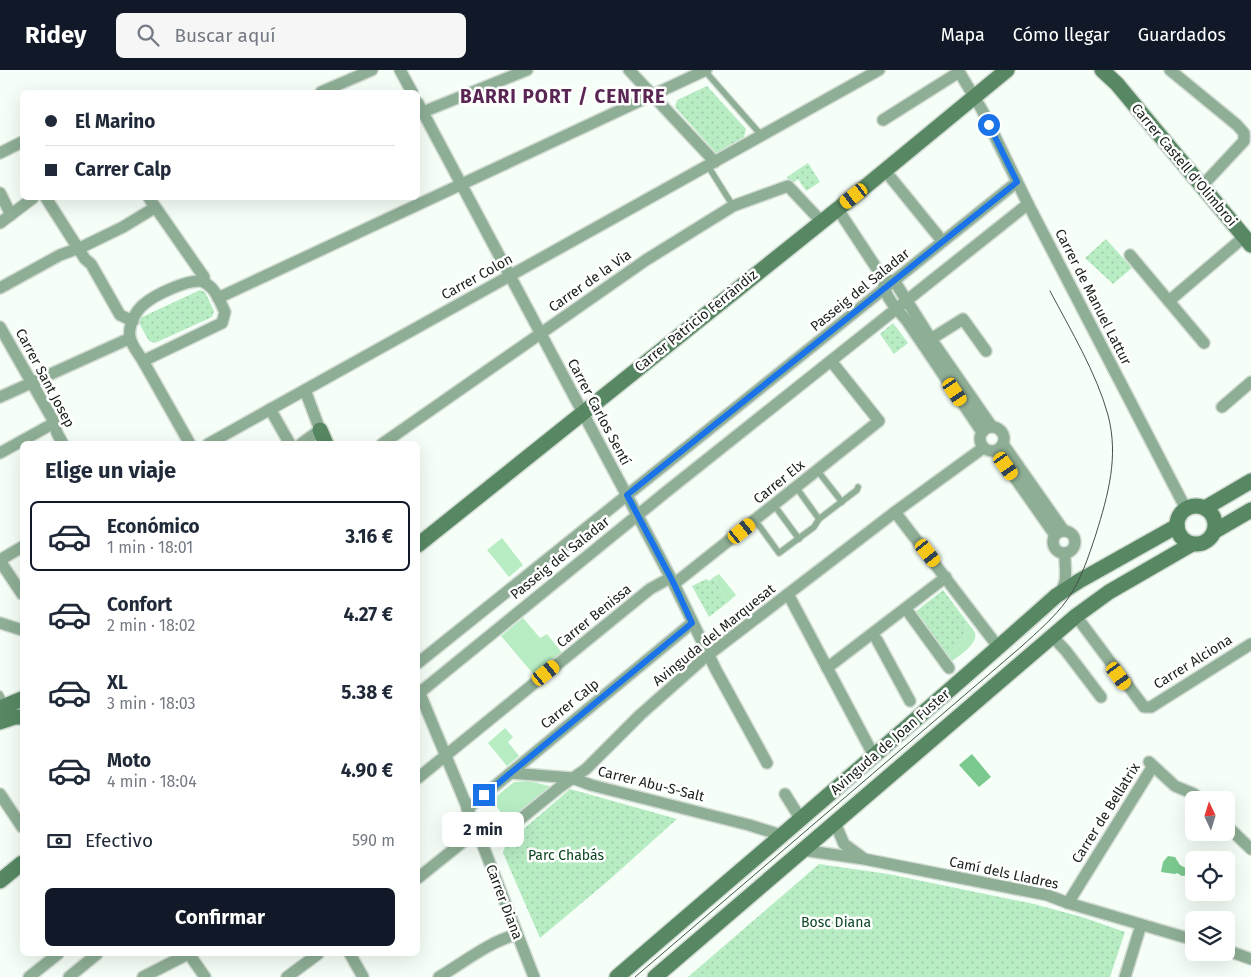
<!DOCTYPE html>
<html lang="es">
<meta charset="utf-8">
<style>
:root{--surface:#fff;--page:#f6f6f7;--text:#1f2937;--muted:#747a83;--line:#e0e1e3;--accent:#111827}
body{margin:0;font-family:"Fira Sans",sans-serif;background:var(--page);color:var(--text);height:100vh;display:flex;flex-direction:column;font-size:19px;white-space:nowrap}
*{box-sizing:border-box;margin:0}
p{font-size:16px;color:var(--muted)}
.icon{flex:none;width:28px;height:28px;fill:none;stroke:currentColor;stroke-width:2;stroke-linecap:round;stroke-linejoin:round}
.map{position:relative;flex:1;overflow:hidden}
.details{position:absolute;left:20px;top:371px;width:400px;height:515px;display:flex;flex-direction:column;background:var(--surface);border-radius:8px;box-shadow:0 5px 20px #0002}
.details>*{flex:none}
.top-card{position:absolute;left:20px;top:20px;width:400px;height:110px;border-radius:8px;box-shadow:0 5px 20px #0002;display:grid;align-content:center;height:110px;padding:0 25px;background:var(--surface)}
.needle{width:32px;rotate:356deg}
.fabs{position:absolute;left:1185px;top:721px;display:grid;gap:10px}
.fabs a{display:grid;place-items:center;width:50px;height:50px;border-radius:8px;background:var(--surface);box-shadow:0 5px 20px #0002;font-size:25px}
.end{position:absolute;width:22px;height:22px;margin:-11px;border:6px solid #1a73e8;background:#fff;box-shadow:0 0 0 2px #fff}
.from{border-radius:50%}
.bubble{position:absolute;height:35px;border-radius:8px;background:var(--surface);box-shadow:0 5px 20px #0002;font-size:16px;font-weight:700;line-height:35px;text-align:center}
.car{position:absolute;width:15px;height:30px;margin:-15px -8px;border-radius:6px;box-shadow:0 0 4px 1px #0007;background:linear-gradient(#f5c518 24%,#345 0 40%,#f5c518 0 76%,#345 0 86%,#f5c518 0)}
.top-card b{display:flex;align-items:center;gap:18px;height:48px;font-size:19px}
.top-card b+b{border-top:1px solid var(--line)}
.top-card i{width:12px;height:12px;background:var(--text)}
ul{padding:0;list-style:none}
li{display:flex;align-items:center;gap:15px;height:70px;margin:0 10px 8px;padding:0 15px;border:2px solid transparent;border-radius:8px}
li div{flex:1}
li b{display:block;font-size:19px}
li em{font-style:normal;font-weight:700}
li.current{border-color:var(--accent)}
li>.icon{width:45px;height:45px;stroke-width:1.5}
h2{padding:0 25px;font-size:22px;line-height:60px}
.pay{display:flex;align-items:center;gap:12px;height:55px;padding:0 25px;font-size:19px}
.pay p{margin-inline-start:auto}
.button{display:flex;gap:10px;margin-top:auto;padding:10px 25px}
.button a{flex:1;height:58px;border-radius:8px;background:var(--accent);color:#fff;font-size:20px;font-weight:700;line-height:58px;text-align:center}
header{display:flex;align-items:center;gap:30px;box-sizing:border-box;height:70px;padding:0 25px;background:var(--accent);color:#fff}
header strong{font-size:24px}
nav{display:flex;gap:28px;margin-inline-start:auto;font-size:18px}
.search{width:350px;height:45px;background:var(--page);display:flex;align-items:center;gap:12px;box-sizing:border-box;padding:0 18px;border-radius:8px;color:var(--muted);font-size:19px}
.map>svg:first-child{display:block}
.green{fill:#b8edc4}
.park{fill:url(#park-dots)}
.water{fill:#7bc98f}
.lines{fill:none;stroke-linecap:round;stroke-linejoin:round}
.lane-casing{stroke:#d2dbd3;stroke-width:8}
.street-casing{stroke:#d2dbd3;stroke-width:14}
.secondary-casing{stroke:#d2dbd3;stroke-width:18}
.lane{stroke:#8eae95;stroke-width:5.5}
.street{stroke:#8eae95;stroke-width:11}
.secondary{stroke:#578863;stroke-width:15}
.tram{stroke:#475049;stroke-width:1}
.route{stroke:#1a73e8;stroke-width:6}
.labels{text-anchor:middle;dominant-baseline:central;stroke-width:5;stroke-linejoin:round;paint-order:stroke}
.street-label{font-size:14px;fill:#182019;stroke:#fff}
.park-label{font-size:14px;fill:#094621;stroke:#fff}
.district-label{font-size:19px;font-weight:bold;letter-spacing:1px;fill:#592654;stroke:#fff}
</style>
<header>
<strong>Ridey</strong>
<div class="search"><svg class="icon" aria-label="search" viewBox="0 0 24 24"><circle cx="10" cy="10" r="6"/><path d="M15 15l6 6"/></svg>Buscar aquí</div>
<nav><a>Mapa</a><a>Cómo llegar</a><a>Guardados</a></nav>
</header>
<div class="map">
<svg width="1251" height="907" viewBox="0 0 1251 907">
<defs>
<pattern id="park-dots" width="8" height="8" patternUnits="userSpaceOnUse" patternTransform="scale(1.25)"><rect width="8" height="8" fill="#b8edc4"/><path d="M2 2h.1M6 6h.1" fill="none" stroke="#9dcba8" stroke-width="1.8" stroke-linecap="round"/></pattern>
</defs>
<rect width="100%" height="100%" fill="#f5fff7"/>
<g class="green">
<path d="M502 468 523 495 509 507 487 480Z"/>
<path d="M719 504 736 525 727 533 714 507Z"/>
<path d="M523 548 540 568 547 564 563 584 535 606 501 566Z"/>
<path d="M968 553C970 556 974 560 975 563 978 574 959 586 952 591L948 586 965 569 964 558Z"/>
<path d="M505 658 513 667 508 672 519 686 507 696 488 673Z"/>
<path d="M529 711 553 717 507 751 492 730 514 712Z"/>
</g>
<g class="park">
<path d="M707 16 746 59 744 67 716 83 675 37 677 30Z"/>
<path d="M808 93 820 112 806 121 798 109 792 114 787 107Z"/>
<path d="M1106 169 1132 198 1113 214 1085 188Z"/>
<path d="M200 220 205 222 214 241 212 247 155 273 149 271 139 253 140 248Z"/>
<path d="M893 253 908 273 894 284 880 264Z"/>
<path d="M714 507 727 533 709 547 692 516 706 509 709 511Z"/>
<path d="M943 520 968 553 964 558 965 569 948 586 914 543Z"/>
<path d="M570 719 677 749 608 811 540 868 503 783 505 775Z"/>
<path d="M819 794 888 804 1034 834 1082 847 1125 862 1110 907H688Z"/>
</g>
<g class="water">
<path d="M972 684 991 707 979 717 959 695Z"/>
<path d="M1168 786 1175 787 1180 795 1188 799V805L1182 806 1177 803 1175 804 1161 802 1163 792Z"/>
</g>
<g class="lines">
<g class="lane-casing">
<g id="lane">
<path d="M705 1 762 66"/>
<path d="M708 96 733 136"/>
<path d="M817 400 842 432"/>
<path d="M796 417 819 449"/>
<path d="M774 435 799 469"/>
<path d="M755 450 779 483 814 457 819 449 857 420 858 417"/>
<path d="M0 624 5 634"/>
</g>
</g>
<g class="street-casing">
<g id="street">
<path d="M400 0 412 22"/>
<path d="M629 0 715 92"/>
<path d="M958 0 982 40 1028 134 1186 439"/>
<path d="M1170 0 1237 55 1244 63V71L1202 116"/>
<path d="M321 22 372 0"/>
<path d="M418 33 674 514 716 600 767 693"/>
<path d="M418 44 527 0"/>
<path d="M883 50 959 2"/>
<path d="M0 83 22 72"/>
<path d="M891 108 939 167"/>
<path d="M0 123 11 145"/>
<path d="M46 128 85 189 91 194 120 245 133 251"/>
<path d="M149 128 204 207V212"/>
<path d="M837 138 883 208C883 226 896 238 907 251L982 362"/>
<path d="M0 153 33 128"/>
<path d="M1130 185 1204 273"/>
<path d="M889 210 895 212 931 269 992 357"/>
<path d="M201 211C215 216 219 230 225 242L222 253 143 291C139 284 131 275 130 267 128 256 135 242 143 235 154 225 186 210 201 211Z"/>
<path d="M0 218 60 185 82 177 123 157 151 140"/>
<path d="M218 228 706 0"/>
<path d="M1169 231 1244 167"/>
<path d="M0 257 53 350 57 363 63 374"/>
<path d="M931 269 963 249 986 281"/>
<path d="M143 291 190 374"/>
<path d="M0 327 126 270 131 271"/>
<path d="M1222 337 1251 312"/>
<path d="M270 339 290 374"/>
<circle cx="992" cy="369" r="12"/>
<path d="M208 374 879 0"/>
<path d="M301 374 320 360 305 320"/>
<path d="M382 374 646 190 733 136 788 116 819 149"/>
<path d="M1003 374 1064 461"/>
<path d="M996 381 1055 465"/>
<path d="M0 383 54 353"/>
<path d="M895 442 999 578"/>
<circle cx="1064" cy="472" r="11"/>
<path d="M0 490 22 477"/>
<path d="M0 491 22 524"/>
<path d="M674 514 879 351 831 291"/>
<path d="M788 524 874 686"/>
<path d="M1058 524C1070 512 1064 498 1065 483"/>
<path d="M909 543 949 598"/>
<path d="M1076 546 1144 637H1151L1251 574"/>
<path d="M0 553 22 560"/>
<path d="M1052 566 1066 581 1101 627"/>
<path d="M877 570 910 631"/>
<path d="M418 593 1017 112"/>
<path d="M827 598 946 507"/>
<path d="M418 619 480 768 534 907"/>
<path d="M418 624 666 422 1028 134"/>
<path d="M1149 692 1175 716 1194 724 1201 730"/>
<path d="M511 703 572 708 591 715 749 755 781 765"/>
<path d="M418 708 650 519 670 508"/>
<path d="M0 724 22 757"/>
<path d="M785 724 800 748"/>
<path d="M467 739 692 553"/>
<path d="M835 753 844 774 863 788"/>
<path d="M1226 755 1251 779"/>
<path d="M802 780 864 789 1047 825 1068 833 1194 870"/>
<path d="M418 808 464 771 503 763 560 717 586 699 640 645 703 589 895 442 983 378"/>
<path d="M1068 833 1153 696"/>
<path d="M1226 880 1251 889"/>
<path d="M189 884 205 907"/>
<path d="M350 884 363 907"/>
<path d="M29 907 58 884"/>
<path d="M69 907 97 884"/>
<path d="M143 907 188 884"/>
<path d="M287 907 318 884"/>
<path d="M439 907C461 894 492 870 516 865"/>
<path d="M1125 907 1141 855"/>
</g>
</g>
<g class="secondary-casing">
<g id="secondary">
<path d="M1102 0 1117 14 1251 175"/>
<path d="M320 360 326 374"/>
<circle cx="1196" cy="455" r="19"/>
<path d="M1205 438 1251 411"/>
<path d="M1215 461 1251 440"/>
<path d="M418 475 854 126 1007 0"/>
<path d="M0 638 22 629"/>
<path d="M0 652 15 647H22"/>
<path d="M0 811 22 793"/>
<path d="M617 907C764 780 912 655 1056 526L1079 511 1177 456"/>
<path d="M655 907 1076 546 1109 522 1192 474"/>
</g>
</g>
<use href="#lane" class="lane"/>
<use href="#street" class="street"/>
<use href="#secondary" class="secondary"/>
<path class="tram" d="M635 907 1022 576C1037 562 1054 548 1067 530 1081 510 1088 488 1096 464 1108 425 1119 387 1108 345 1096 302 1071 261 1050 221"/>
</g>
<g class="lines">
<path class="route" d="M484 725 692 553 674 514 627 425 1017 112 989 55"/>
</g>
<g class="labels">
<g class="street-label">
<text transform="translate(1184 95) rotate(50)">Carrer Castell d'Olimbroi</text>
<text transform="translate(477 207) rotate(-29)">Carrer Colon</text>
<text transform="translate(590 211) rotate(-35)">Carrer de la Via</text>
<text transform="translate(860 220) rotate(-39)">Passeig del Saladar</text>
<text transform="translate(1093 227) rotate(63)">Carrer de Manuel Lattur</text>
<text transform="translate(696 251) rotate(-39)">Carrer Patricio Ferràndiz</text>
<text transform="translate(45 308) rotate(62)">Carrer Sant Josep</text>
<text transform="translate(599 342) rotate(62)">Carrer Carlos Sentí</text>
<text transform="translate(779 412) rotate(-39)">Carrer Elx</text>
<text transform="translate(560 488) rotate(-39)">Passeig del Saladar</text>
<text transform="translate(594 546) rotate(-39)">Carrer Benissa</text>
<text transform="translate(714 565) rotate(-39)">Avinguda del Marquesat</text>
<text transform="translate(1193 592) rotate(-32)">Carrer Alciona</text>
<text transform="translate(570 634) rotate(-39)">Carrer Calp</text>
<text transform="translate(890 672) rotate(-41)">Avinguda de Joan Fuster</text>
<text transform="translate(651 714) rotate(14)">Carrer Abu-S-Salt</text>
<text transform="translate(1106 743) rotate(-58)">Carrer de Bellatrix</text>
<text transform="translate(1004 803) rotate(12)">Camí dels Lladres</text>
<text transform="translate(504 832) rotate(69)">Carrer Diana</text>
</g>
<g class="park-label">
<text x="566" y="785">Parc Chabás</text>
<text x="836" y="852">Bosc Diana</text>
</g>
<g class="district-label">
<text x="563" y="26">BARRI PORT / CENTRE</text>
</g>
</g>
</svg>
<div class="fabs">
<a><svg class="needle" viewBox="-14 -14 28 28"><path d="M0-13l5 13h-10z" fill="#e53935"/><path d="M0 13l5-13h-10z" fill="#747a83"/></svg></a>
<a><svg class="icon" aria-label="locate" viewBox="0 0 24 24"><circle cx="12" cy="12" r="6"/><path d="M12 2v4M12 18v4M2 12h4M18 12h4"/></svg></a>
<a><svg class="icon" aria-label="layers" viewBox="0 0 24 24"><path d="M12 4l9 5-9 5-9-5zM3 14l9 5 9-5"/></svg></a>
</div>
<i class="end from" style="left:989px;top:55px"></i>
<i class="end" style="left:484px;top:725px"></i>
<div class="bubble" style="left:442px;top:742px;width:82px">2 min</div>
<i class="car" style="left:854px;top:126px;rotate:232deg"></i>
<i class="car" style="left:955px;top:322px;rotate:146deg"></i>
<i class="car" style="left:1006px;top:396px;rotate:145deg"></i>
<i class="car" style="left:742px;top:461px;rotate:51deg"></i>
<i class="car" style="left:928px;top:483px;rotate:142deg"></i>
<i class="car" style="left:546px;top:603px;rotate:51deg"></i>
<i class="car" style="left:1119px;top:606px;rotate:144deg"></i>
<div class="top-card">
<b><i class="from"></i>El Marino</b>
<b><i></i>Carrer Calp</b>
</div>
<section class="details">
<h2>Elige un viaje</h2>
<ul>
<li class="current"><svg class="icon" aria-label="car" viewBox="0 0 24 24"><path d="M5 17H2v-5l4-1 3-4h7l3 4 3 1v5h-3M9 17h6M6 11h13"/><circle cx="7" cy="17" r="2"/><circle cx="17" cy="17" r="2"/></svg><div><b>Económico</b><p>1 min · 18:01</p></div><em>3.16 €</em></li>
<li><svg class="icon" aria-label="car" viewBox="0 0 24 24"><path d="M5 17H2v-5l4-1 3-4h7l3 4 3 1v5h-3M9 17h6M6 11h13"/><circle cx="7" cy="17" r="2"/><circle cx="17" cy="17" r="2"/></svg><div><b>Confort</b><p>2 min · 18:02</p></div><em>4.27 €</em></li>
<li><svg class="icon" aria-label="car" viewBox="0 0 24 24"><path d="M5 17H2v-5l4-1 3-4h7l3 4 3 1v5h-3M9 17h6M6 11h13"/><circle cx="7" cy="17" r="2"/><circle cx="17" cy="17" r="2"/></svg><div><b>XL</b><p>3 min · 18:03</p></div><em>5.38 €</em></li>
<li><svg class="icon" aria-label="car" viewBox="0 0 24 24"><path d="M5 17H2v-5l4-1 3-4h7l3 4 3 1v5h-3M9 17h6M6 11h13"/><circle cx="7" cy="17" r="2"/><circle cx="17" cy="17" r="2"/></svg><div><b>Moto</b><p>4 min · 18:04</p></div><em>4.90 €</em></li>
</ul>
<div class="pay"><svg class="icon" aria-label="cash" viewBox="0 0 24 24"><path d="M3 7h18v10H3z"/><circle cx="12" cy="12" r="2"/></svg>Efectivo<p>590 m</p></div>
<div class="button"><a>Confirmar</a></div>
</section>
</div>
